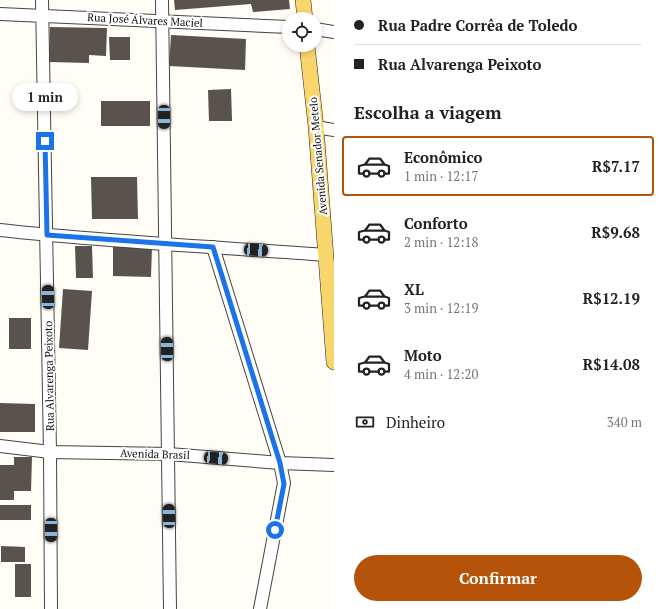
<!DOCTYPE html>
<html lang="pt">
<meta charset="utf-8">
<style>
:root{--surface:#fff;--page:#f2f2f2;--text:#222;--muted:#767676;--line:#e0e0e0;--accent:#b45309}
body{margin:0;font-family:"PT Serif",serif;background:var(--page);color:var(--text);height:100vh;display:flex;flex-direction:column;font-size:15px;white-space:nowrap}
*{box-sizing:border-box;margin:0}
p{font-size:13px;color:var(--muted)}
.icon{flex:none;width:22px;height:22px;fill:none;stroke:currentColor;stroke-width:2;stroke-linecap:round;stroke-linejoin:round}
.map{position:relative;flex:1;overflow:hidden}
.sheet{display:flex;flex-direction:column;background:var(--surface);width:328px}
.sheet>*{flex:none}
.hud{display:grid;align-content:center;height:88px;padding:0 20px;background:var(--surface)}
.buttons{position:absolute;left:282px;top:12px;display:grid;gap:8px}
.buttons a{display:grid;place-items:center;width:40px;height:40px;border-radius:50%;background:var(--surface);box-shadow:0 2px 6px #0003;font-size:20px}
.end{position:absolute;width:18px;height:18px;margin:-9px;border:5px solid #1a73e8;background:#fff;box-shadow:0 0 0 2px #fff}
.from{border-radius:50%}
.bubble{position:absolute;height:28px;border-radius:14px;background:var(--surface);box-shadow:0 2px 6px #0003;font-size:13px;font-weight:600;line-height:28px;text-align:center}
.car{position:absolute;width:12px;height:24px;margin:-12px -6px;border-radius:5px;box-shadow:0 0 3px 1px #0007;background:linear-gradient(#222 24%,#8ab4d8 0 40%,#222 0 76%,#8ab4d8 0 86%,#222 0)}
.hud b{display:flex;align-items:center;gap:14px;height:38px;font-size:15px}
.hud b+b{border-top:1px solid var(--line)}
.hud i{width:10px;height:10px;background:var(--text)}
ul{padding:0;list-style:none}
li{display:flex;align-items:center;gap:12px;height:60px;margin:0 8px 6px;padding:0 12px;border:2px solid transparent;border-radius:4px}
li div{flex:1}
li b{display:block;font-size:15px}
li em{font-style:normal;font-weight:600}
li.active{border-color:var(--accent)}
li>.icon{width:36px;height:36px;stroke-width:1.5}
h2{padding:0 20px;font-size:18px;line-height:48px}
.pay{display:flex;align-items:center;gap:10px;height:44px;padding:0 20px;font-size:15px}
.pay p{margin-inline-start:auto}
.primary-button{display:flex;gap:8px;margin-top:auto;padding:8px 20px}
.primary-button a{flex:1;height:46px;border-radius:24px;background:var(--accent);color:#fff;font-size:16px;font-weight:600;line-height:46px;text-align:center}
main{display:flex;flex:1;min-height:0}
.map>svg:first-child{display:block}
.building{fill:#5a524d}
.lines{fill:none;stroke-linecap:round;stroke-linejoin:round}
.minor-casing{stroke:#444;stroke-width:14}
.major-casing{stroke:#222;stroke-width:16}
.minor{stroke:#fff;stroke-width:12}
.major{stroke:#f9d66b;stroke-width:15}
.route{stroke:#1a73e8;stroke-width:5}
.labels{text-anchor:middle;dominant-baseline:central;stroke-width:4;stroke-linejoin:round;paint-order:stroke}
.street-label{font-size:11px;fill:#111;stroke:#fff}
</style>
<main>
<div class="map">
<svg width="334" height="609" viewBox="0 0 334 609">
<rect width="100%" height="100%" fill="#fffdf5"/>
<g class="building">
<path d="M174 0H289L290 9 253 12 251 4 175 10Z"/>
<path d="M50 27 107 28 106 56 89 55V63L49 62Z"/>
<path d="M171 35 246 39 245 70 169 66Z"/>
<path d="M109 37H130V60H110Z"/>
<path d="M231 89 232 121H209L208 90Z"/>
<rect x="101" y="101" width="49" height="25"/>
<path d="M91 177H137L138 219H92Z"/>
<path d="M75 246H92L93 278H76Z"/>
<path d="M113 246 152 247 151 277 113 276Z"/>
<path d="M63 289 92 291 88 350 59 348Z"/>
<rect x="9" y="318" width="22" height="31"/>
<path d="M0 403 35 404V432H0Z"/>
<path d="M14 457H32L31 491H14V500H0V465H14Z"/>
<rect x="0" y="505" width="31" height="15"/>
<path d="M1 546 25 547V562H1Z"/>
<rect x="15" y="564" width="16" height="33"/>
</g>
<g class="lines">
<g class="minor-casing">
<g id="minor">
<path d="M42 0 50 452 51 609"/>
<path d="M162 0 170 609"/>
<path d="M0 14 289 27"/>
<path d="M315 29 334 32"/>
<path d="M316 127 334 130"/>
<path d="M0 230C108 242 217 247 326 255"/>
<path d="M213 247 280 463 284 483 260 609"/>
<path d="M0 446 50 452 169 454 280 463 334 465"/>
</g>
</g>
<g class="major-casing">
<g id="major">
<path d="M303 0 305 19"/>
<path d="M307 45 316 127 334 362"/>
</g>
</g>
<use href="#minor" class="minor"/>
<use href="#major" class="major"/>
</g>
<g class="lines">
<path class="route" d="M45 141 47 235 213 247 280 463 284 484 275 530"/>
</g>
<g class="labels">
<g class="street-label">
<text transform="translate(145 20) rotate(3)">Rua José Álvares Maciel</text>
<text transform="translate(318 156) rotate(-95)">Avenida Senador Metelo</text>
<text transform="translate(49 376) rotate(-91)">Rua Alvarenga Peixoto</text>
<text transform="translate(155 454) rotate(2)">Avenida Brasil</text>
</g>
</g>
</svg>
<div class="buttons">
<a><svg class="icon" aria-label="locate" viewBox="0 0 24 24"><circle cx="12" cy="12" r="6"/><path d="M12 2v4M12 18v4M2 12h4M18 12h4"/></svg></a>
</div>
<i class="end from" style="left:275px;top:530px"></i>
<i class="end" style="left:45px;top:141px"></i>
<div class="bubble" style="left:12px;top:83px;width:66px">1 min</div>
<i class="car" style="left:164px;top:117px;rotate:180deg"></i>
<i class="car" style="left:256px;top:250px;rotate:94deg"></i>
<i class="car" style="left:48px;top:297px;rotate:359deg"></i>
<i class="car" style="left:167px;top:349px;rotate:359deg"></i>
<i class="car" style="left:216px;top:458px;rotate:95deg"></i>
<i class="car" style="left:169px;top:516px;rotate:359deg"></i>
<i class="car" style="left:51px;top:530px;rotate:180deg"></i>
</div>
<section class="sheet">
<div class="hud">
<b><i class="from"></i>Rua Padre Corrêa de Toledo</b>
<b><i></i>Rua Alvarenga Peixoto</b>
</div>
<h2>Escolha a viagem</h2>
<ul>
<li class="active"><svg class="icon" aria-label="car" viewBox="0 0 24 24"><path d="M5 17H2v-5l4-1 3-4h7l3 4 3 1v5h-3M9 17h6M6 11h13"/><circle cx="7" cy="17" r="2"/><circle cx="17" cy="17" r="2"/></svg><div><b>Econômico</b><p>1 min · 12:17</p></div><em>R$7.17</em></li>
<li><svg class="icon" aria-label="car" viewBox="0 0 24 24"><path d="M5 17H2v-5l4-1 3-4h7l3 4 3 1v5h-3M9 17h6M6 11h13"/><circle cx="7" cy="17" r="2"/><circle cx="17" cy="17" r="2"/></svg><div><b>Conforto</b><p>2 min · 12:18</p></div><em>R$9.68</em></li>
<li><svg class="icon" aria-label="car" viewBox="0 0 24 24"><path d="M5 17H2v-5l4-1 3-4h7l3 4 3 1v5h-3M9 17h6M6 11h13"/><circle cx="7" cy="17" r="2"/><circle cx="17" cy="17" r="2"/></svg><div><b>XL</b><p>3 min · 12:19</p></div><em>R$12.19</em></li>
<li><svg class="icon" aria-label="car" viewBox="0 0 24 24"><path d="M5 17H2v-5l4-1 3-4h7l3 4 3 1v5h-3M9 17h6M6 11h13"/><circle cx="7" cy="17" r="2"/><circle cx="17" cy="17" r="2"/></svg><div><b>Moto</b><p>4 min · 12:20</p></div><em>R$14.08</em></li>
</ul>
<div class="pay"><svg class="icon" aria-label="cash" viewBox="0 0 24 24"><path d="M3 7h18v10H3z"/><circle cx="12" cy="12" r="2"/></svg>Dinheiro<p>340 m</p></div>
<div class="primary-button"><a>Confirmar</a></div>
</section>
</main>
